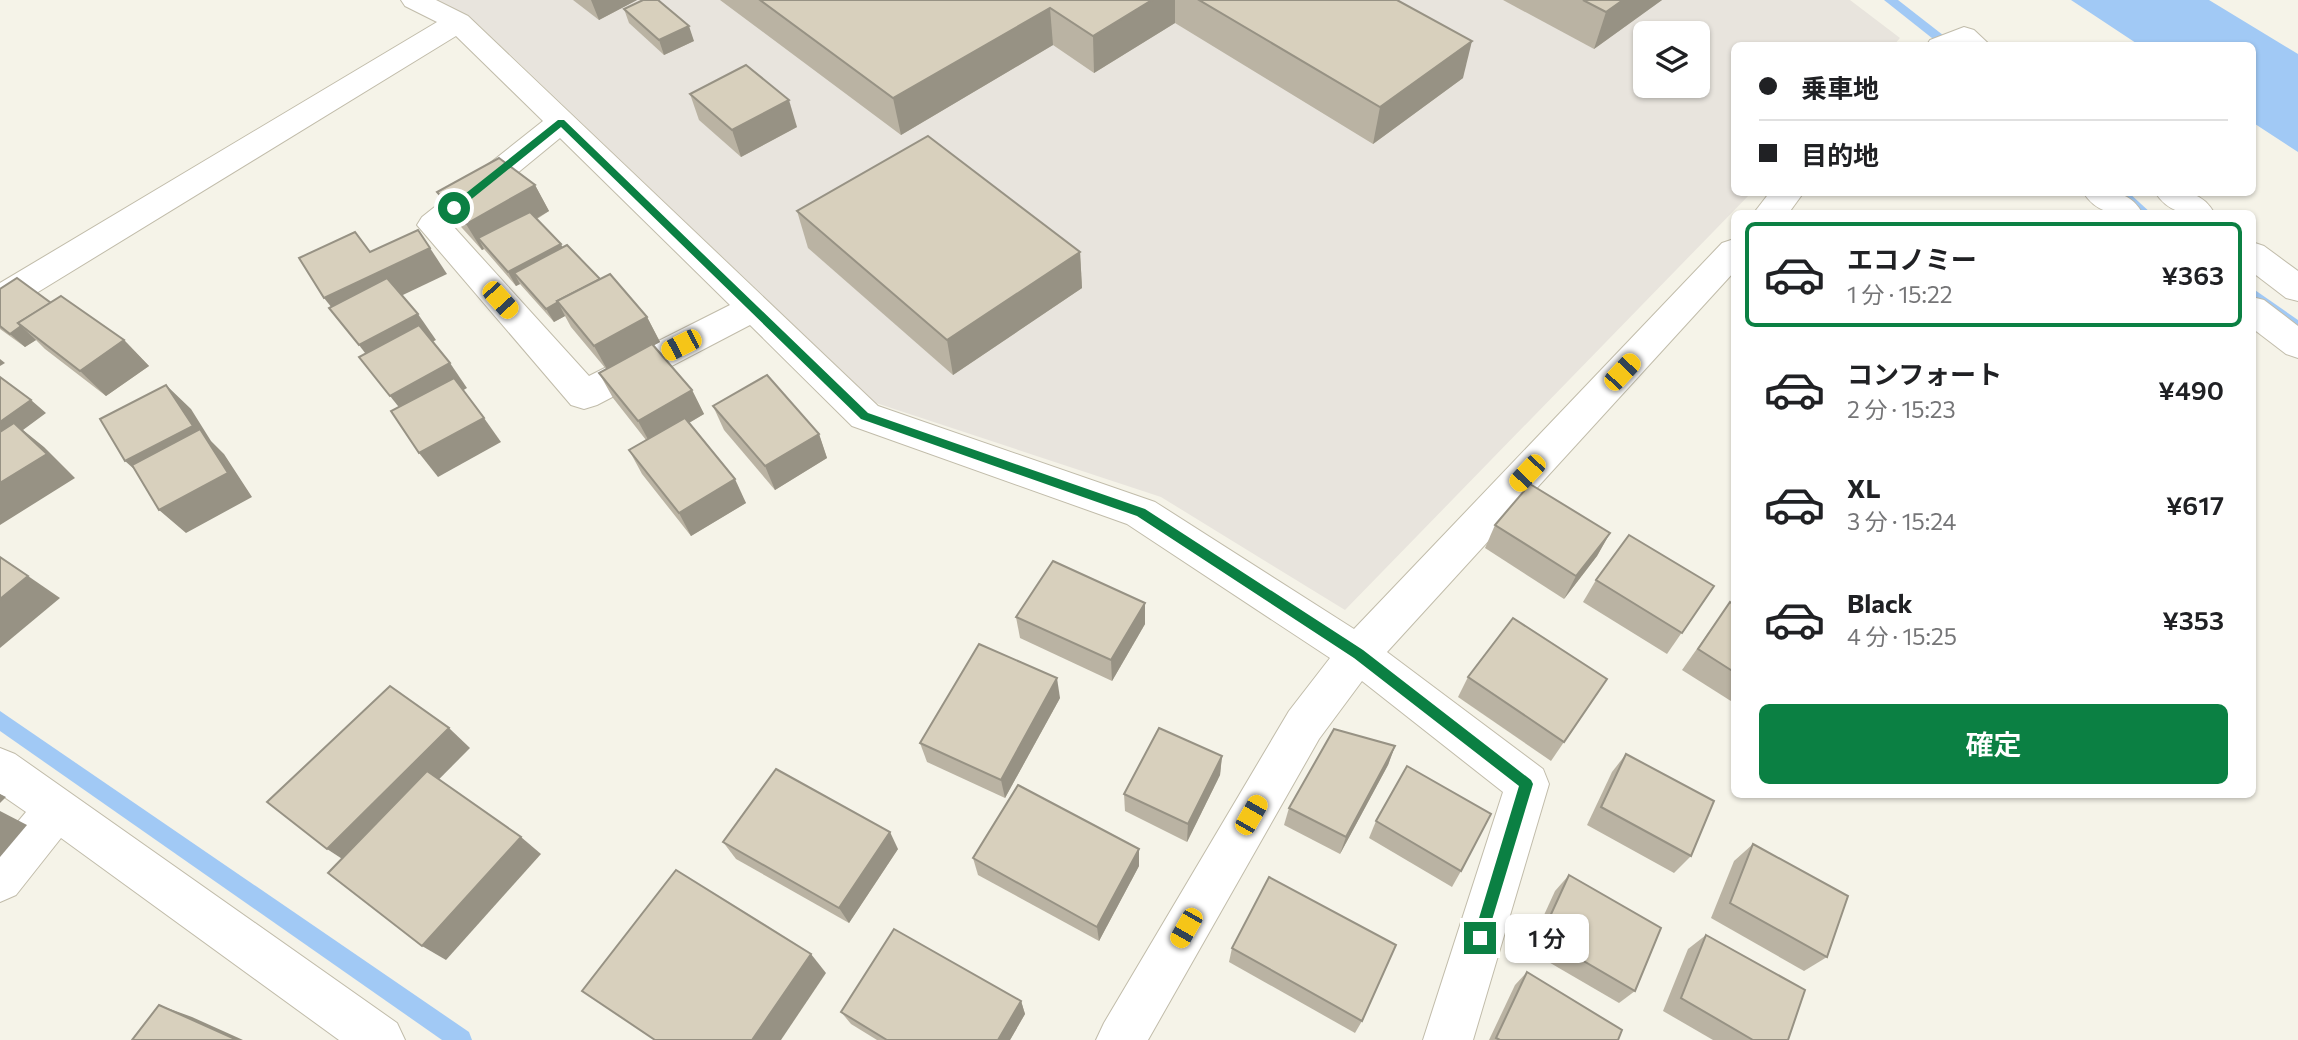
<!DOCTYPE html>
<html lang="ja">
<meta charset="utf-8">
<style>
:root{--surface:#fff;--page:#f6f6f6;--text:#202124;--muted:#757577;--line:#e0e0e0;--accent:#0b8043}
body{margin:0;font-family:Commissioner,"Noto Sans JP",sans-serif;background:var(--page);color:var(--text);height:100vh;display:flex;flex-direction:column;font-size:26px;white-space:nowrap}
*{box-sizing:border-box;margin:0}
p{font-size:23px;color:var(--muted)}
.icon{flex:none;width:38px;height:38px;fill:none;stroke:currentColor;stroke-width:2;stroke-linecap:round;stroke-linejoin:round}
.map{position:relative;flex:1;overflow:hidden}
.panel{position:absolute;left:1731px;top:210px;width:525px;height:588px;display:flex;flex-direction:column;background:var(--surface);border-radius:10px;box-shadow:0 2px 5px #0004}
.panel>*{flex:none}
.hud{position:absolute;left:1731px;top:42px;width:525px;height:154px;border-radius:10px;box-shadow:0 2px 5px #0004;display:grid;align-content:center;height:154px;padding:0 28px;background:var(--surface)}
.buttons{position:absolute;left:1633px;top:21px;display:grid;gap:14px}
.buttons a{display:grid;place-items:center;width:77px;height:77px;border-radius:10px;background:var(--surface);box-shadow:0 2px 5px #0004;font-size:35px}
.end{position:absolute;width:32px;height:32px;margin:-16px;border:9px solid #0b8043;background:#fff;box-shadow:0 0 0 4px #fff}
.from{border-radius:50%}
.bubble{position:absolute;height:49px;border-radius:10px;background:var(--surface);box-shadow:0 2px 5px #0004;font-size:23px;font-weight:600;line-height:49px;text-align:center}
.car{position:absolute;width:21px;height:42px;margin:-21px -10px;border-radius:9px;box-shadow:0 0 5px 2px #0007;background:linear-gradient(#f5c518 24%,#345 0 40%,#f5c518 0 76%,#345 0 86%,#f5c518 0)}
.hud b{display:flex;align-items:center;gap:24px;height:66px;font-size:26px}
.hud b+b{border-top:2px solid var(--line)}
.hud i{width:18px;height:18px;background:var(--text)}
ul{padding:12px 0 0;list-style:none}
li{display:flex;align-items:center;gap:21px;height:105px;margin:0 14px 10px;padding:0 14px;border:4px solid transparent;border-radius:10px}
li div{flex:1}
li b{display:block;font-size:26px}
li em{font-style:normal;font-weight:600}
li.current{border-color:var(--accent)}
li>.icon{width:63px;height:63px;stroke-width:1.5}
.action{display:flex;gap:14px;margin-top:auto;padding:14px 28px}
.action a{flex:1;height:80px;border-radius:10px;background:var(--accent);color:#fff;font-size:28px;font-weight:600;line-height:80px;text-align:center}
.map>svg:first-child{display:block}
.industrial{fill:#e8e4dd;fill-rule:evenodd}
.water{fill:#a1c9f5}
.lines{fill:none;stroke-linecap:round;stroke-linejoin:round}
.stream{fill:#a1c9f5;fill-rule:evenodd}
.minor-casing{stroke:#c1bcaa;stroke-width:2}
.minor{fill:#fff;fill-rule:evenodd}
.wall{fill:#bab3a3}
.shaded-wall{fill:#979284}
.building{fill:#d8d0bd;stroke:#979284;stroke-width:2}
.route{fill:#0b8043}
</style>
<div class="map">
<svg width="2298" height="1040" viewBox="0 0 2298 1040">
<rect width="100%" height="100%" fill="#f5f3e8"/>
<path class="industrial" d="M431 0H1850L1900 38 1893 46H1734V192L1751 193 1345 610 1161 497 876 403 479 25ZM1645 33H1698V86H1645Z"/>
<path class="water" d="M2071 0H2209L2298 54V152L2252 122V46L2139 45Z"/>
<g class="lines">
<g class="stream">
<path d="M1884 0H1898L1957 46H1942Z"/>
<path d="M2111 192H2128L2152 214H2135Z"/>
<path d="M2252 288 2298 320V334L2252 302Z"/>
<path d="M0 711 469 1032 472 1040H442L0 731Z"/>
</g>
<g class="minor-casing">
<g id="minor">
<path d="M401 0H436L468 16 878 406 1155 502 1354 629 1722 243 1734 239V272L1387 652 1543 769 1549 784 1473 1040H1423L1503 792 1362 681 1319 739 1148 1040H1096L1104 1023 1289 711 1330 658 1127 524 852 426 750 325 597 405 584 409 571 405 417 225 422 217 543 121 456 36 12 308 0 311V283L437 22 405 6ZM560 138 730 305 589 376 453 226Z"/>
<path d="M1964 27 1974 30 1991 46H1926L1930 40Z"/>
<path d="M1770 192H1804L1788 214H1753Z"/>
<path d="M2083 192C2109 192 2128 188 2143 214 2118 214 2098 216 2083 192Z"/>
<path d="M2155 192C2181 192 2200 188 2215 214 2190 214 2170 216 2155 192Z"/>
<path d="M2252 242 2264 246 2298 271V301L2286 298 2252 272Z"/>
<path d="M2252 297 2264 300 2298 326V358L2286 354 2252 328Z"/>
<path d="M0 748 15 754 397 1023 405 1040H339L61 838 16 895 0 902V843L26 812 0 794Z"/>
</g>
</g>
<use href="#minor" class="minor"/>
</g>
<g class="wall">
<path d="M573 0H637L599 20Z"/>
<path d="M720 0H1397L1463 78 1373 144 1175 23 1094 73 1053 45 901 135Z"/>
<path d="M1503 0H1662L1594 49Z"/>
<path d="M624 9 694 41 664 55 629 23Z"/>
<path d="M690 94 797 127 741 157 699 120Z"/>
<path d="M535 185 549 211 537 219 563 248 647 317 660 342 654 345 692 390 704 414 689 423 746 503 691 536 642 474 629 450 646 440 613 398 599 373 606 369 571 327 565 316 554 322 520 284 516 286 484 249 482 250 453 218 437 192Z"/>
<path d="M797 211 1080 252 1082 288 953 375 808 248Z"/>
<path d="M0 289 51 303 124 340 149 366 106 396 45 349 36 340 25 347 0 329Z"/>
<path d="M713 406 819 434 827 458 775 490 724 430Z"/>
<path d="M1495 525 1610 533 1597 556 1564 599 1485 548Z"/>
<path d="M1596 580 1714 586 1667 654 1583 602Z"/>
<path d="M1730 602 1734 605V703L1682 670Z"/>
<path d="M1145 603V624L1112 681 1020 638 1016 617Z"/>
<path d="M1468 677 1607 679 1551 761 1458 697Z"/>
<path d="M1060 698 1005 798 927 762 920 743Z"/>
<path d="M1395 746 1388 765 1340 854 1284 825 1289 808Z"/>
<path d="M1626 754 1691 856 1674 873 1587 825 1612 772Z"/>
<path d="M1222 756 1220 775 1187 842 1125 811 1124 794Z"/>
<path d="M1376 821 1461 871 1452 887 1369 838Z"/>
<path d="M723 842 898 849 849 923 736 859Z"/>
<path d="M1753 844 1827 957 1804 971 1711 918 1734 861Z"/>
<path d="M1139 849V866L1099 941 978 875 973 858Z"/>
<path d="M1569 875 1635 991 1619 1003 1528 950 1555 891Z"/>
<path d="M1706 935 1788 1040H1713L1663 1011 1688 949Z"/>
<path d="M1232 948 1362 1021 1355 1033 1229 962Z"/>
<path d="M1527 972 1618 1040H1489L1515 985Z"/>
<path d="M1021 1001 1025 1014 1010 1040H877L851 1024 841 1012Z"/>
</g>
<g class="shaded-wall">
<path d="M591 0H637L599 20Z"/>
<path d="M1152 0H1175V23L1094 73 1093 36Z"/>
<path d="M1623 0H1662L1594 49 1606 12Z"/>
<path d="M1050 8 1053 45 901 135 893 98Z"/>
<path d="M689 26 694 41 664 55 659 40Z"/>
<path d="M1472 41 1463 78 1373 144 1380 107Z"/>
<path d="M789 100 797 127 741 157 732 130Z"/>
<path d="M535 185 549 211 486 248 478 238 484 249 482 250 466 224Z"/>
<path d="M561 244 568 258 514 273 520 284 516 286 508 272Z"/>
<path d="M430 248 447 274 344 323 324 298Z"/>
<path d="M1080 252 1082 288 953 375 947 340Z"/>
<path d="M558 302 565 316 554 322 546 309Z"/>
<path d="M418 314 436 340 378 370 359 345Z"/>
<path d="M647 317 660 342 608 371 594 346Z"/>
<path d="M21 326 36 340 25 347 10 334Z"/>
<path d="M124 340 149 366 106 396 80 371Z"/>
<path d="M0 359 5 363 0 366Z"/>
<path d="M450 363 467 388 410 421 390 396Z"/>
<path d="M166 385 191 409 211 441 224 454 252 497 186 533 159 510 152 485 125 461Z"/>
<path d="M692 390 704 414 651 445 638 421Z"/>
<path d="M31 400 46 413 23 430 44 447 75 478 0 525V422Z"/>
<path d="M484 418 501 442 438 477 419 453Z"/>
<path d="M819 434 827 458 775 490 765 466Z"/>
<path d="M735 479 746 503 691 536 679 513Z"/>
<path d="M1610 533 1597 556 1564 599 1576 576Z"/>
<path d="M28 576 60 598 0 648V599Z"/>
<path d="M1145 603V624L1112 681 1111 660Z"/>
<path d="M1057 678 1060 698 1005 798 1001 780Z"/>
<path d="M449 728 470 748 353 866 327 849Z"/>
<path d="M1395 746 1388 765 1340 854 1346 837Z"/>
<path d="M1222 756 1220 775 1187 842 1188 824Z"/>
<path d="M0 794 6 797 0 803Z"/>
<path d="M0 811 27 825 0 857Z"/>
<path d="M890 832 898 849 849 923 839 908Z"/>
<path d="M521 837 541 854 446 960 422 946Z"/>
<path d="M1139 849V866L1099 941 1097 927Z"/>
<path d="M811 954 826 973 781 1040H752Z"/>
<path d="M1021 1001 1025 1014 1010 1040H998Z"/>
<path d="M159 1005 192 1017 243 1040H237Z"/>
</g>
<g class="building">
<path d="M643 0H658L689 26 659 40 624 9Z"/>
<path d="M760 0H1152L1093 36 1050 8 893 98Z"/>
<path d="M1199 0H1397L1472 41 1380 107Z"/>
<path d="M1583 0H1623L1606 12Z"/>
<path d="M746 65 789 100 732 130 690 94Z"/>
<path d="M928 136 1080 252 947 340 797 211Z"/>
<path d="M499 158 535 185 466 224 437 192Z"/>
<path d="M530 212 561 244 508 272 478 238Z"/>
<path d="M418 230 430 248 324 298 299 258 355 232 370 252Z"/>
<path d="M567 245 600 279 557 301 558 302 546 309 514 273Z"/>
<path d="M610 274 647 317 594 346 557 301Z"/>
<path d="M17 278 51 303 18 323 21 326 10 334 0 326V289Z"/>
<path d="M387 278 418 314 359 345 329 308Z"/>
<path d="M61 296 124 340 80 371 18 323Z"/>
<path d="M419 325 450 363 390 396 359 357Z"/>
<path d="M652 344 692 390 638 421 599 373Z"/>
<path d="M767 375 819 434 765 466 713 406Z"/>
<path d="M0 377 31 400 0 422Z"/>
<path d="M454 378 484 418 419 453 391 411Z"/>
<path d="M166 385 193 426 125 461 100 419Z"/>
<path d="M685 418 735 479 679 513 629 450Z"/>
<path d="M14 423 47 454 0 483V432Z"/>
<path d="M200 429 228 473 159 510 132 465Z"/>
<path d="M1530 484 1610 533 1576 576 1495 525Z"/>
<path d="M1629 535 1714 586 1682 633 1596 580Z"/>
<path d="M0 557 28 576 0 599Z"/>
<path d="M1053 561 1145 603 1111 660 1016 617Z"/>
<path d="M1730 602 1734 605V672L1698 649Z"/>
<path d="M1513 618 1607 679 1564 742 1468 677Z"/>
<path d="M979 644 1057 678 1001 780 920 743Z"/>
<path d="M390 686 449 728 327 849 267 802Z"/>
<path d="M1159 728 1222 756 1188 824 1124 794Z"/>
<path d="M1334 729 1395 746 1346 837 1289 808Z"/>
<path d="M1626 754 1714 801 1691 856 1601 807Z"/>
<path d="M1407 766 1491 814 1461 871 1376 821Z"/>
<path d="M776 769 890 832 839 908 723 842Z"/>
<path d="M427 771 521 837 422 946 328 873Z"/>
<path d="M1018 785 1139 849 1097 927 973 858Z"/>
<path d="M1753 844 1848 896 1827 957 1730 903Z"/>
<path d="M676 870 811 954 752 1040H655L582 991Z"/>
<path d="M1569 875 1661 928 1635 991 1541 936Z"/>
<path d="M1269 877 1396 945 1362 1021 1232 948Z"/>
<path d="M894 929 1021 1001 998 1040H887L841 1012Z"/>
<path d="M1706 935 1805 990 1788 1040H1753L1681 998Z"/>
<path d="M1527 972 1622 1030 1618 1040H1500L1496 1038Z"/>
<path d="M159 1005 237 1040H132Z"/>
</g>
<path class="route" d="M558 120H564L868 413 1145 509 1363 650 1531 780 1533 784 1485 943 1480 945 1473 938 1519 786 1354 658 1137 516 861 419 561 127 458 210H451V205Z"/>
</svg>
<div class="buttons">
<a><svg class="icon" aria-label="layers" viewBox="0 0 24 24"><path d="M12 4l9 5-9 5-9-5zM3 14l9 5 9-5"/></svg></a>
</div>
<i class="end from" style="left:454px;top:208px"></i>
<i class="end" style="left:1480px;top:938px"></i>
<div class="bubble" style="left:1505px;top:914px;width:84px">1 分</div>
<i class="car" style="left:500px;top:300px;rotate:138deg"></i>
<i class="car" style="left:681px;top:345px;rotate:243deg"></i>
<i class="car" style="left:1622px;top:372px;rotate:43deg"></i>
<i class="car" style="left:1527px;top:473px;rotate:223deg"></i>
<i class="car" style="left:1251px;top:815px;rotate:30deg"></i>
<i class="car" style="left:1186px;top:928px;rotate:210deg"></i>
<div class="hud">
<b><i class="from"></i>乗車地</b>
<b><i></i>目的地</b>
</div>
<section class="panel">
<ul>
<li class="current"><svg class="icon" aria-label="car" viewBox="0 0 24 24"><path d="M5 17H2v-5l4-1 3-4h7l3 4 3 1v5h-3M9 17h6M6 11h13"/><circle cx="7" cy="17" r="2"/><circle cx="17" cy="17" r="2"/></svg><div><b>エコノミー</b><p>1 分 · 15:22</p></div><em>¥363</em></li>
<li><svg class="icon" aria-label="car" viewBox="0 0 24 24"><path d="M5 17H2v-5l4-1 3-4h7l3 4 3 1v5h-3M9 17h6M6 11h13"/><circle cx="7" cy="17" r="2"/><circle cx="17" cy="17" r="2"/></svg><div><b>コンフォート</b><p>2 分 · 15:23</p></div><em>¥490</em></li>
<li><svg class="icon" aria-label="car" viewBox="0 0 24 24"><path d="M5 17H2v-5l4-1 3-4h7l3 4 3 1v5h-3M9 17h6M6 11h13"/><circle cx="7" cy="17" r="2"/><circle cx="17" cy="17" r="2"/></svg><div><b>XL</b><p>3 分 · 15:24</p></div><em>¥617</em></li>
<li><svg class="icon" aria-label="car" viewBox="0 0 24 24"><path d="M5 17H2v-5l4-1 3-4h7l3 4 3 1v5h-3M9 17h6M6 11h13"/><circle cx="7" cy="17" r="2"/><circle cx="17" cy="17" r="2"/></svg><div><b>Black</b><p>4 分 · 15:25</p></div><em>¥353</em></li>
</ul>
<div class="action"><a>確定</a></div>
</section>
</div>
